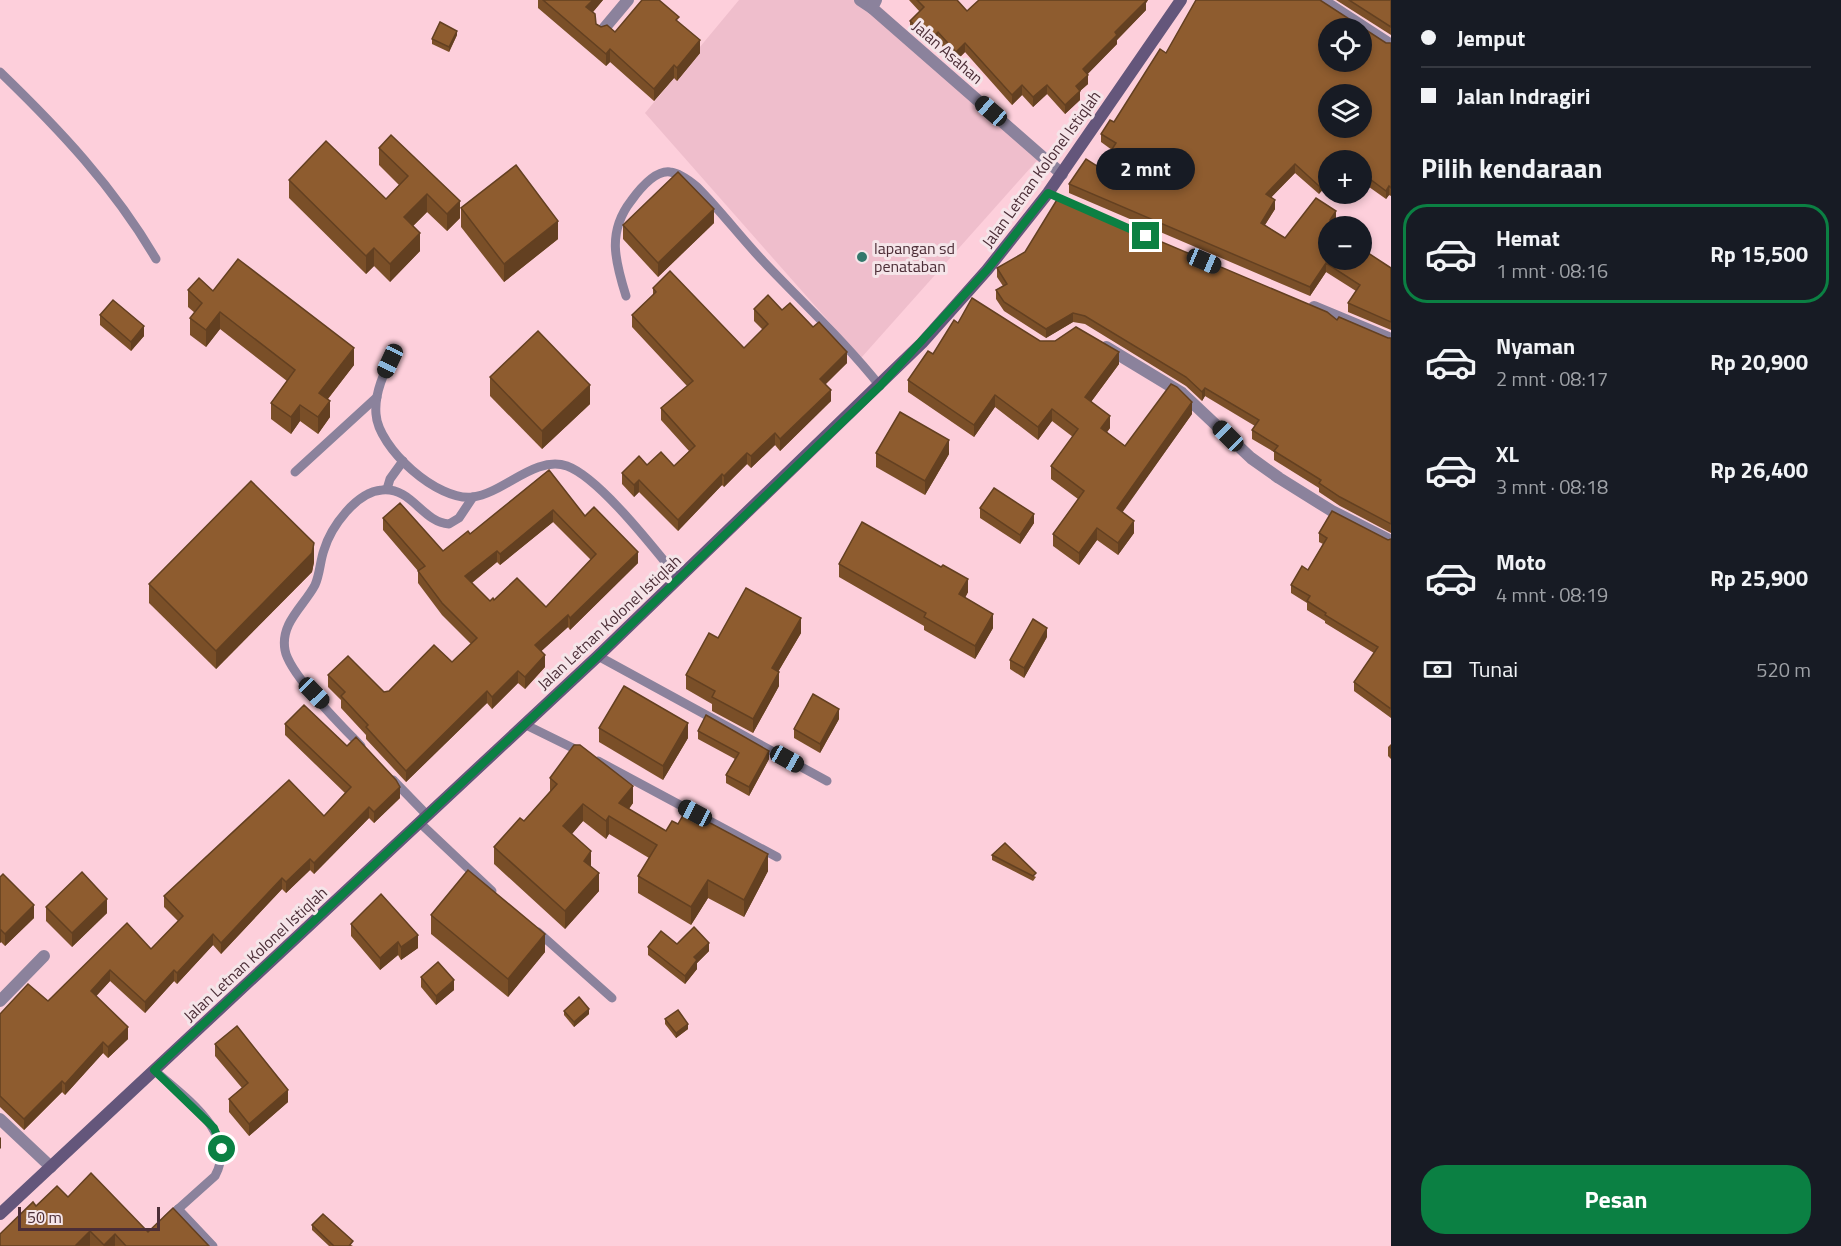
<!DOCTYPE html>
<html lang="id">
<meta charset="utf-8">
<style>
:root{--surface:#171b24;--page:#242831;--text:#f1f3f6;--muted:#9ea1a6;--line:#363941;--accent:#0b8043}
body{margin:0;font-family:"Titillium Web",sans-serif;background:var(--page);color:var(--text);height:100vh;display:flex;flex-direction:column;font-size:22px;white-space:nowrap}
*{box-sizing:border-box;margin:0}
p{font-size:20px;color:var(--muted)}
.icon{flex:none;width:33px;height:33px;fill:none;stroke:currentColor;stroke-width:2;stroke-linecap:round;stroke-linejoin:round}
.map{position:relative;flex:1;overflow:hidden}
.side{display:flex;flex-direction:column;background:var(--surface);width:450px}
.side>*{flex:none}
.top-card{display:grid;align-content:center;height:132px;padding:0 30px;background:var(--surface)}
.fabs{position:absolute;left:1318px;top:18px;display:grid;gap:12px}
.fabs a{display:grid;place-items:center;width:54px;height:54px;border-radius:50%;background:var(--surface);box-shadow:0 3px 9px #0003;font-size:30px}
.scale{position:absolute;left:18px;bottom:15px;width:142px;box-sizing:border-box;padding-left:6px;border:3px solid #4c2e37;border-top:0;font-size:16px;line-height:21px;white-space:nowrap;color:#4c2e37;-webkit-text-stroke:4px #f5e5e9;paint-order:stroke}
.end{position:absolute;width:27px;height:27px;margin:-14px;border:8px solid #0b8043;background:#fff;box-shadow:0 0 0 3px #fff}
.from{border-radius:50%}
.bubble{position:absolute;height:42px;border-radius:21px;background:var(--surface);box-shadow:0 3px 9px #0003;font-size:20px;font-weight:700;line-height:42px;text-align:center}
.car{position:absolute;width:18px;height:36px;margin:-18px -9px;border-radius:8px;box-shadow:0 0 4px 2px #0007;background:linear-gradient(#222 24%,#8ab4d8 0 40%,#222 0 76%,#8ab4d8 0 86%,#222 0)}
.top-card b{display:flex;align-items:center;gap:21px;height:57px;font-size:22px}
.top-card b+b{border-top:2px solid var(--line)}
.top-card i{width:15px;height:15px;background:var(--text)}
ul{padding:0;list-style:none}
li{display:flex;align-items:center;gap:18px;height:99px;margin:0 12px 9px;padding:0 18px;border:3px solid transparent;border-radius:24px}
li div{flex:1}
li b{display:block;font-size:22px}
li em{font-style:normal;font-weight:700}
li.selected{border-color:var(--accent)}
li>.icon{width:54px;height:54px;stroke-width:1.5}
h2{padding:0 30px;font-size:27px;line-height:72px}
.pay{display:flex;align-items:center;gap:15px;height:66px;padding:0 30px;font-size:22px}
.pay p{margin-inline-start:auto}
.button{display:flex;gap:12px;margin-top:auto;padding:12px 30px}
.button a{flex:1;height:69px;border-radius:24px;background:var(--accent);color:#fff;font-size:24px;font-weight:700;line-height:69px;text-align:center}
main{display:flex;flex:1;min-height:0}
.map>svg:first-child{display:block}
.built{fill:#efbecc}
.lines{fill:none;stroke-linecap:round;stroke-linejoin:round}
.lane{stroke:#8b829c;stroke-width:9}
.street{stroke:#8b829c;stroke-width:12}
.secondary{stroke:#64567b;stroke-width:12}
.wall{fill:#7a4f28;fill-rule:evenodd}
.shaded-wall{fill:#634021}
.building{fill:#8e5c2f;stroke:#634021;stroke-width:1.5;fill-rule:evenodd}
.route{stroke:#0b8043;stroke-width:8}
.poi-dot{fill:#33786c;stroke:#f5e5e9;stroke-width:2}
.labels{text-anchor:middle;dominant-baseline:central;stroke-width:6;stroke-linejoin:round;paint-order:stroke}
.street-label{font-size:16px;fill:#4c2e37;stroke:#f5e5e9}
.poi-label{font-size:16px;fill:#4c2e37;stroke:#f5e5e9;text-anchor:start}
</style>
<main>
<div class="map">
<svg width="1391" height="1246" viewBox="0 0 1391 1246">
<rect width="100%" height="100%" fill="#fdcfdb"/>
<path class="built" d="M739 0H873L1041 156 861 358 645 113Z"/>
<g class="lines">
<g class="lane">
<path d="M0 72C59 129 114 187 156 259"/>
<path d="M626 296C615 261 607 232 631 201 639 190 655 170 670 172 680 173 690 181 697 187 721 211 741 238 764 262 803 303 845 342 880 386"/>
<path d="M396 349C386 369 374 391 376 414 378 448 438 502 473 497 504 493 535 455 567 466 600 478 655 550 679 579"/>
<path d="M295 472 377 397"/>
<path d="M387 489 390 479 403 461"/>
<path d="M598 656 827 781"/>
<path d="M524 724 583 753"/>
<path d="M361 746C342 726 289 674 285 650 280 623 304 606 315 585 320 574 320 561 324 550 331 527 356 492 382 490 412 487 422 522 449 524L459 518 473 497"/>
<path d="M598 761 777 857"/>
<path d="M393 780 427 815"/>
<path d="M420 823 492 891"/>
<path d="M538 932 612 998"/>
<path d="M154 1070C183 1096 239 1133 215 1176L167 1219"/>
<path d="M178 1209 213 1246"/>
</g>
<g class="street">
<path d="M860 0 872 8"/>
<path d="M876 0 872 8 1062 174"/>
<path d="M1322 0 1391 45"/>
<path d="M602 31 628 0"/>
<path d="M1314 307 1391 339"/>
<path d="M1106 347 1182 393 1251 458 1279 478 1332 511 1391 541"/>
<path d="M0 1001 44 956"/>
<path d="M0 1119 51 1167"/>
</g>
<path class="secondary" d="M0 1214 598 656 922 343 987 270 1048 193 1181 0"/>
</g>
<g class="wall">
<path d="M538 0H603L593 12 596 24 615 32 679 23 700 53 677 81 674 78 654 101 610 62 606 66 538 8Z"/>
<path d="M909 0H957L967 11 979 0H1148L1146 3V10L1117 40V44L1087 74 1088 84 1080 91V100L1065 114 1047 94 1033 107 1022 95 1012 105 965 52 956 61 938 42 931 48 910 30V21L920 12Z"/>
<path d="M1336 0H1391V35Z"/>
<path d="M457 35 449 52 432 44V39Z"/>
<path d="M1386 43H1391V196L1389 195 1386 199 1362 182V160H1329L1319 194 1295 173 1271 197 1275 209 1265 225 1285 238 1336 220 1334 223 1364 251 1391 268V330L1348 312V303L1356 291 1326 272 1310 296 1069 193V184L1100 168 1112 150 1101 142V134L1114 122 1166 53Z"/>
<path d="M379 148 460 218 447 231 427 212 413 226 420 251 390 282 374 266 366 274 289 198V180L386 199 399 185 379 165Z"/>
<path d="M461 208 558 239 504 282 461 227Z"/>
<path d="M714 223 658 277 623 239V225Z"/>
<path d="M997 268 1337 320 1388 338H1391V533L1340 506 1319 492V488L1274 460V452L1252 439V430L1255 426 1205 396 1202 401 1186 386 1085 324 1073 322 1046 338 1004 311 996 299V290L1003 286 997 277Z"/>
<path d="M653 288 744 348 763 330 754 321V309L782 310 847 363 825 384 831 401 780 451 775 445 751 468 747 464 724 487 722 485 678 531 639 492 634 497 622 484V473L647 465 674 466 689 451 661 420V408L687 386 632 327V315L653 295Z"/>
<path d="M188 290 213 291 354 365 328 399 330 417 318 434 300 421 291 434 271 419V403L287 381 220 329 206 347 190 335V318L195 313 188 307Z"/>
<path d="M100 315 144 336 131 351 100 325Z"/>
<path d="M958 323 1040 341 1119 364 1091 402 1110 428 1107 432 1125 446 1192 414 1122 512 1134 533 1118 555 1097 540 1079 565 1053 546V534L1078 499 1051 479V466L1073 437 1052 421 1038 440 995 407 974 437 908 392V380L933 354Z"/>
<path d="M490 377 590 404 542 449 490 396Z"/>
<path d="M876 453 949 454 925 495 876 467Z"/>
<path d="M549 470 585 516 638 563 570 630 568 627 541 651 545 667 525 689 518 683 492 709 487 703 406 782 366 739V735L341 708V700L328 687V675L384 692 389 691 452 662 471 644 442 615 418 583V571L383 530V518L443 551 470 534ZM553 522 591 560 546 607 490 601 472 583 497 562 500 565Z"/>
<path d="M980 508 1034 523 1020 544 980 518Z"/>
<path d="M1319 533 1388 540 1391 539V718L1354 691V682L1374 653 1325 623V621L1307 610V603L1291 593V585L1308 570 1323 544 1319 542Z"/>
<path d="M314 562 312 572 216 669 149 603V584Z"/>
<path d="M839 564 968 592 965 598 993 628 975 659 924 630V626L839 577Z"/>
<path d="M801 633 778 672 779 686 753 733 712 711V704L686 689V675L718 638Z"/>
<path d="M1047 637 1024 678 1010 669V660Z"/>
<path d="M839 719 820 753 794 738V729Z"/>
<path d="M285 724 400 798 374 823 369 818 314 874 310 870 286 893 282 889 221 954 213 945 177 984 174 981 145 1013 110 981 96 996 128 1039 108 1058 103 1053 65 1095 62 1092 24 1130 0 1107V1014L48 1001 151 949 178 921 164 907V896L324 816 345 793 285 735Z"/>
<path d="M599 728 688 738 663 780 599 742Z"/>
<path d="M698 731 769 759 749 796 726 783V775L735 759 698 739Z"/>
<path d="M1391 744V759L1388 756V747Z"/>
<path d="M550 778 633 803 629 809 666 831 768 871 744 917 708 898 691 925 638 893V876L649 858 609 834 606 839 583 821 572 834 591 867 599 891 565 929 494 864V847L524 821 550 792Z"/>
<path d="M992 855 1036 877 1033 881 992 860Z"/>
<path d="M0 877 34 918 5 946 1 942 0 943Z"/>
<path d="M46 907 107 913 72 947 46 921Z"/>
<path d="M431 915 545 952 508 997 431 934Z"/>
<path d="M351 924 418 948 401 960 398 955 380 970 351 936Z"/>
<path d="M648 947 709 951 697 963V969L685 984 648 955Z"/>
<path d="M421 977 454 990 436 1005 421 987Z"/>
<path d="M564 1011 589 1014 574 1027 564 1015Z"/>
<path d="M665 1019 688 1029 676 1038 665 1024Z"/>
<path d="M215 1044 288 1102 249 1136 229 1112V1099L242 1088 215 1056Z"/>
<path d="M68 1197 148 1232 209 1246H0L36 1206Z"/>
<path d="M312 1225 353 1246H329L312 1230Z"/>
</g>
<g class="shaded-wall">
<path d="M593 0H603L586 20V7Z"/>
<path d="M1142 0H1148L1146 3V10L1117 40V44L1083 79V69Z"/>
<path d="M457 31V35L449 52V47Z"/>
<path d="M938 32V42L931 48V39Z"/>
<path d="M700 40V53L677 81V68Z"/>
<path d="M965 43V52L956 61V52Z"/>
<path d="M610 49V62L606 66V54Z"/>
<path d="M674 65V78L654 101V89Z"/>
<path d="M1088 75V84L1080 91V100L1065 114V105L1076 86Z"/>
<path d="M1022 85V95L1012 105V95Z"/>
<path d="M1047 85V94L1033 107V97Z"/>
<path d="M1295 164V173L1266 203V194Z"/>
<path d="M1329 175V183L1319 194V186Z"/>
<path d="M1389 186V195L1386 199V191Z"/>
<path d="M427 194V212L404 235V217Z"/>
<path d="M1275 200V209L1261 231V223Z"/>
<path d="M460 201V218L447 231V214Z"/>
<path d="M714 209V223L658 277V263Z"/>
<path d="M1336 211V220L1331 226 1330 220Z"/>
<path d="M558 221V239L504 282V264Z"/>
<path d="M420 233V251L390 282V264Z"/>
<path d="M374 248V266L366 274V256Z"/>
<path d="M1326 263V272L1310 296V287Z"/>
<path d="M220 312V329L206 347V330Z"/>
<path d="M1073 313V322L1046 338V329Z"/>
<path d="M144 326V336L131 351V342Z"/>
<path d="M354 348V365L319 410V393Z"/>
<path d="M847 352V363L820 390V379Z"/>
<path d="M1119 352V364L1085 410V397Z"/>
<path d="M590 385V404L542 449V431Z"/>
<path d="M1205 388V396L1202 401V392Z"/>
<path d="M831 390V401L780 451V439Z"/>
<path d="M995 395V407L974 437V425Z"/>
<path d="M330 401V417L318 434V417Z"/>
<path d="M1192 402V414L1117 520V508Z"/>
<path d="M300 405V421L291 434V417Z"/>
<path d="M1052 409V421L1038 440V427Z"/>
<path d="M1110 416V428L1101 440V428Z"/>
<path d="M775 433V445L751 468V456Z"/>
<path d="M949 440V454L925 495V481Z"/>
<path d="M747 453V464L724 487V476Z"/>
<path d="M722 474V485L678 531V520Z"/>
<path d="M639 480V492L634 497V485Z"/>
<path d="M553 510V522L500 565V554Z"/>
<path d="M1034 514V523L1020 544V535Z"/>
<path d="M1134 521V533L1118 555V543Z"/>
<path d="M1097 528V540L1079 565V553Z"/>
<path d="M314 543V562L312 572 216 669V651Z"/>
<path d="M497 551V562L465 588V576Z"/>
<path d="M638 552V563L570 630V618Z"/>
<path d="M968 579V592L959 608V594Z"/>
<path d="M993 614V628L975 659V646Z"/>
<path d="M568 615V627L535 657V645Z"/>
<path d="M801 618V633L772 682V668Z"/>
<path d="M1047 628V637L1024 678V668Z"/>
<path d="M545 655V667L525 689V677Z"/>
<path d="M518 671V683L492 709V697Z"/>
<path d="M779 672V686L753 733V719Z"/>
<path d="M487 691V703L406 782V771Z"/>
<path d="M839 709V719L820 753V744Z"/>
<path d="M688 723V738L663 780V766Z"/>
<path d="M769 751V759L749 796V787Z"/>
<path d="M633 786V803L619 821V803Z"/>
<path d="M400 787V798L374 823V812Z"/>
<path d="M583 804V821L563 844V826Z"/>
<path d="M369 807V818L314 874V863Z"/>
<path d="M609 816V834L606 839V821Z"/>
<path d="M591 851V869L584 861Z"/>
<path d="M768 854V871L744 917V900Z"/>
<path d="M310 859V870L286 893V882Z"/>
<path d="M599 873V891L565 929V911Z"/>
<path d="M282 878V889L221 954V943Z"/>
<path d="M708 880V898L691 925V907Z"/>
<path d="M107 899V913L72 947V933Z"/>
<path d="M34 905V918L5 946V934Z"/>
<path d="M1 930V942L0 943V931Z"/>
<path d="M213 934V945L177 984V973Z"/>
<path d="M545 934V952L508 997V979Z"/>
<path d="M418 935V948L401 960V947Z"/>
<path d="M398 942V955L380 970V958Z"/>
<path d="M709 943V951L697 963V969L685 984V976L694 957Z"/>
<path d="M110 970V981L91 1002V991Z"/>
<path d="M174 970V981L145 1013V1002Z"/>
<path d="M454 980V990L436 1005V996Z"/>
<path d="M589 1009V1014L574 1027V1022Z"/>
<path d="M688 1024V1029L676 1038V1033Z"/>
<path d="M128 1027V1039L108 1058V1047Z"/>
<path d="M103 1042V1053L65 1095V1084Z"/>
<path d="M62 1081V1092L24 1130V1119Z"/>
<path d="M288 1090V1102L249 1136V1124Z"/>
<path d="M1 1137V1148L0 1149V1138Z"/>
<path d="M90 1231V1246H75Z"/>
<path d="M115 1234V1246H104V1245Z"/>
</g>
<g class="building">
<path d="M543 0H593L586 7 595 14 596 24 601 27 607 25 615 32 642 0H659L679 17 676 20 700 40 677 68 674 65 654 89 610 49 606 54Z"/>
<path d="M917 0H957L967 11 979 0H1145L1146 1 1115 32 1117 35 1083 69 1088 75 1076 86 1080 91 1065 105 1047 85 1033 97 1022 85 1012 95 965 43 956 52 938 32 931 39 910 21 924 7Z"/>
<path d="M1196 0H1320L1386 43H1391V188L1389 186 1386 191 1362 173V160H1329V175L1319 186 1295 164 1266 194 1275 200 1261 223 1285 238 1316 198 1336 211 1330 220 1339 226H1329V260H1362V249L1391 268V322L1348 303 1360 285 1326 263 1310 287 1069 184 1086 159 1100 168 1116 143 1101 134 1110 120 1114 122 1160 49 1166 53ZM1329 28H1362V62H1329ZM1329 94H1362V128H1329Z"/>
<path d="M1349 0H1391V27Z"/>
<path d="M440 22 457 31 449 47 432 39Z"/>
<path d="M391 135 460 201 447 214 427 194 404 217 420 233 390 264 374 248 366 256 289 180 326 141 386 199 408 176 379 148Z"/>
<path d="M516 165 558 221 504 264 461 208Z"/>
<path d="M678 172 714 209 658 263 623 225Z"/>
<path d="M1058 198 1327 312 1337 320 1339 317 1388 338H1391V524L1340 497 1319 483 1321 480 1274 451 1278 446 1252 430 1259 420 1205 388 1202 392 1186 377 1085 316 1073 313 1046 329 1004 302 996 290 1007 284 997 268 1025 252Z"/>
<path d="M238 259 354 348 319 393 330 401 318 417 300 405 291 417 271 403 295 370 220 312 206 330 190 318 202 303 188 290 199 278 213 291Z"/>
<path d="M670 271 744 348 768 324 754 309 768 295 782 310 790 303 813 327 819 322 847 352 820 379 831 390 780 439 775 433 751 456 747 453 724 476 722 474 678 520 639 480 634 485 622 473 639 456 647 465 661 452 674 466 695 446 661 408 693 381 632 315 656 292 653 288Z"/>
<path d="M972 298 1040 341H1055L1076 327 1119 352 1085 397 1110 416 1101 428 1125 446 1171 384 1177 387 1192 402 1117 508 1134 521 1118 543 1097 528 1079 553 1053 534 1084 491 1051 466 1078 429 1052 409 1038 427 995 395 974 425 908 380 928 351 933 354 954 320 958 323Z"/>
<path d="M113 300 144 326 131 342 100 315Z"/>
<path d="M538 331 590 385 542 431 490 377Z"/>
<path d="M900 412 949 440 925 481 876 453Z"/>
<path d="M549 470 585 516 594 507 638 552 570 618 568 615 535 645 545 655 525 677 518 671 492 697 487 691 406 771 366 727 368 725 341 696 345 692 328 675 348 656 384 692 389 691 434 645 452 662 477 638 442 603 418 571 425 566 383 518 400 503 443 551 468 531 470 534ZM553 510 596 554 546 607 517 578 494 600 493 598 490 601 465 576 497 551 500 554Z"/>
<path d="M251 481 314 543 312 553 216 651 149 584Z"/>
<path d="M994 488 1034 514 1020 535 980 508Z"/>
<path d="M1332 511 1388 540 1391 539V709L1354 682 1378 647 1325 615 1326 613 1307 601 1310 596 1291 585 1302 566 1308 570 1327 538 1319 533Z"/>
<path d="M862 522 941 567 943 565 968 579 959 594 993 614 975 646 924 617 926 613 839 564Z"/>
<path d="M746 588 801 618 772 668 779 672 753 719 712 697 715 691 686 675 709 633 718 638Z"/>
<path d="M1033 619 1047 628 1024 668 1010 660Z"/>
<path d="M624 686 688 723 663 766 599 728Z"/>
<path d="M813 694 839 709 820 744 794 729Z"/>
<path d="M304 705 347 746 356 737 396 780 400 787 374 812 369 807 314 863 310 859 286 882 282 878 221 943 213 934 177 973 174 970 145 1002 110 970 91 991 128 1027 108 1047 103 1042 65 1084 62 1081 24 1119 0 1096V1014L28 984 48 1001 127 923 151 949 183 916 164 896 289 780 324 816 351 787 285 724Z"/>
<path d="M706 715 769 751 749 787 726 775 739 753 698 731Z"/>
<path d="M574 745H580L633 786 619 803 666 831 672 821 678 824 686 810 768 854 744 900 708 880 691 907 638 876 657 845 609 816 606 821 583 804 563 826 591 851 584 861 599 873 565 911 494 847 520 818 524 821 557 784 550 778Z"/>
<path d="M1005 843 1036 873 1033 876 992 855Z"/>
<path d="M468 870 545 934 508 979 431 915Z"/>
<path d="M82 872 107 899 72 933 46 907Z"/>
<path d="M3 874 34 905 5 934 1 930 0 931V877Z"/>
<path d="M381 894 418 935 401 947 398 942 380 958 351 924Z"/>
<path d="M694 927 709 943 694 957 697 960 685 976 648 947 661 931 677 944Z"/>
<path d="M438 962 454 980 436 996 421 977Z"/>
<path d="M579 997 589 1009 574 1022 564 1011Z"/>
<path d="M678 1010 688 1024 676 1033 665 1019Z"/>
<path d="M237 1026 288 1090 249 1124 229 1099 248 1083 215 1044Z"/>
<path d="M91 1173 148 1232 173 1208 209 1246H126L115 1234 104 1245 90 1231 75 1246H0V1234L33 1202 36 1206 57 1186 68 1197Z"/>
<path d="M323 1214 353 1241 349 1246H334L312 1225Z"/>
</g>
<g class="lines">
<path class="route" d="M222 1149 214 1128 154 1070 598 656 880 386 987 270 1048 193 1146 236"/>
</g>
<circle class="poi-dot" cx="862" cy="257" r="6"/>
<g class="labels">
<g class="street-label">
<text transform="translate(948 52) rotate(41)">Jalan Asahan</text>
<text transform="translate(1041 169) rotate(-54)">Jalan Letnan Kolonel Istiqlah</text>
<text transform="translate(609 622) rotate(-43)">Jalan Letnan Kolonel Istiqlah</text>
<text transform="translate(255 954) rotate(-43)">Jalan Letnan Kolonel Istiqlah</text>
</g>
<g class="poi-label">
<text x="874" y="248">lapangan sd<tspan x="874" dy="18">penataban</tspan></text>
</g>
</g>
</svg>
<div class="fabs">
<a><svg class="icon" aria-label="locate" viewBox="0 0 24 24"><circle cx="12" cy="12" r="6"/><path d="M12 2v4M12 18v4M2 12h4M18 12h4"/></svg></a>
<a><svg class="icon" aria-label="layers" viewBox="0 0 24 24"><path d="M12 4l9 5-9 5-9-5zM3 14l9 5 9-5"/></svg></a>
<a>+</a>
<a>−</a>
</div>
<div class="scale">50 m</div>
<i class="end from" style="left:222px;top:1149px"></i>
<i class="end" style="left:1146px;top:236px"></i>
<div class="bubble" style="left:1096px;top:148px;width:99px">2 mnt</div>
<i class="car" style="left:991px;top:111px;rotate:311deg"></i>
<i class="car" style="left:1204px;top:261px;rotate:113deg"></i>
<i class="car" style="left:390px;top:361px;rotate:205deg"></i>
<i class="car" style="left:1228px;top:436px;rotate:315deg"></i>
<i class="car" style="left:314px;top:693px;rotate:136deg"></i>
<i class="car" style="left:787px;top:759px;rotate:119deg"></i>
<i class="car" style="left:695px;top:813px;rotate:298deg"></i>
</div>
<section class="side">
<div class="top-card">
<b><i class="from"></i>Jemput</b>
<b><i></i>Jalan Indragiri</b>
</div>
<h2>Pilih kendaraan</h2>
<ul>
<li class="selected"><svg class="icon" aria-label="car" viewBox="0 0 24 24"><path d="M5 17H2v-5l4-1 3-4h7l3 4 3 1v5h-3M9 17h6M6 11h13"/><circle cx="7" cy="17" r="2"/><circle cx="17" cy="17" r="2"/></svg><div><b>Hemat</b><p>1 mnt · 08:16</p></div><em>Rp 15,500</em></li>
<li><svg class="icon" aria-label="car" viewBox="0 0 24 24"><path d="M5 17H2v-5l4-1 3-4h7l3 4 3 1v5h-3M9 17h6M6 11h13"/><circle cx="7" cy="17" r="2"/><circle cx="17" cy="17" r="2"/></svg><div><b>Nyaman</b><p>2 mnt · 08:17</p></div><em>Rp 20,900</em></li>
<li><svg class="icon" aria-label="car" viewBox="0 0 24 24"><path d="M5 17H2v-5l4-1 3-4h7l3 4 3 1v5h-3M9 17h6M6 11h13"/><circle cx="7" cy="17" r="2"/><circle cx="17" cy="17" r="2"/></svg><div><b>XL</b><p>3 mnt · 08:18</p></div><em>Rp 26,400</em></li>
<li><svg class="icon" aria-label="car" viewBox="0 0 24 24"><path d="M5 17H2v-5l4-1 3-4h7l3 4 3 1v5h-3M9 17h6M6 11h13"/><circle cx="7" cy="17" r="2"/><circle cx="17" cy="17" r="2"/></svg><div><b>Moto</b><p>4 mnt · 08:19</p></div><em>Rp 25,900</em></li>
</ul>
<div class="pay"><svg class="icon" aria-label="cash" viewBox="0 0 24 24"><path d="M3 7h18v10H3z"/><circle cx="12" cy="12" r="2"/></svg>Tunai<p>520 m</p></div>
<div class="button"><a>Pesan</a></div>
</section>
</main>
